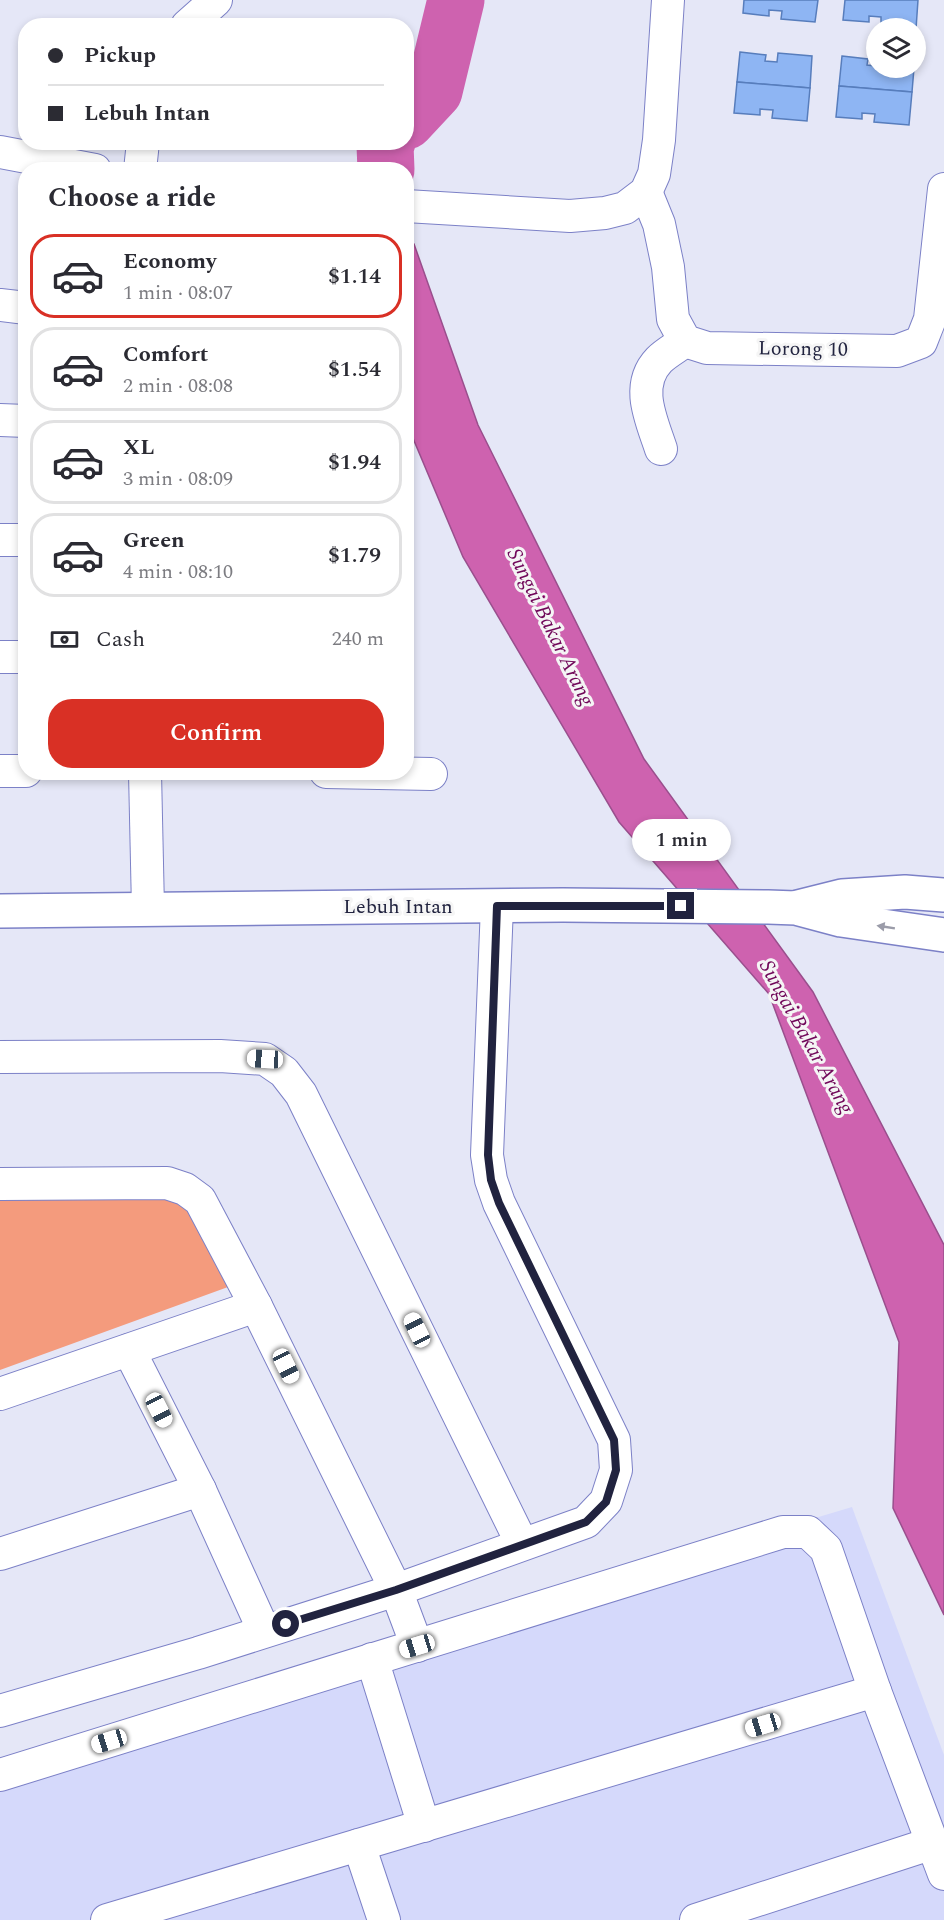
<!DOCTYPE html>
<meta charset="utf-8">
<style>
:root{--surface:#fff;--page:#f7f7f7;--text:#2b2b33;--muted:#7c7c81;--line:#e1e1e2;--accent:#d93025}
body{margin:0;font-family:Spectral,serif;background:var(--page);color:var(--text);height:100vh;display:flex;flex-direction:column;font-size:22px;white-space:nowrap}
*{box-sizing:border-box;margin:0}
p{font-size:20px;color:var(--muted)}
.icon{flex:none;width:33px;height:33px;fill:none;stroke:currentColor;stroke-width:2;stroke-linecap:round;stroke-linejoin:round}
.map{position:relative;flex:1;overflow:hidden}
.sheet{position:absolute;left:18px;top:162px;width:396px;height:618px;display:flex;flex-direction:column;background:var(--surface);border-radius:24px;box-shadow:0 3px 9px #0003}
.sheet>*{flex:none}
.top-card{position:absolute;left:18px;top:18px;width:396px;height:132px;border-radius:24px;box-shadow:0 3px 9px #0003;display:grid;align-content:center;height:132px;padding:0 30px;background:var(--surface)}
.fabs{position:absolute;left:866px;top:18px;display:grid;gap:12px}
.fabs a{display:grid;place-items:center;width:60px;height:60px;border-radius:50%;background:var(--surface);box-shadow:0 3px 9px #0003;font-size:30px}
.end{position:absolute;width:27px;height:27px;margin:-14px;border:8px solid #21233f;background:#fff;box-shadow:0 0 0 3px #fff}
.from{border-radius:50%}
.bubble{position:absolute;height:42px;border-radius:21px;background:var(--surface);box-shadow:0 3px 9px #0003;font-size:20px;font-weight:600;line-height:42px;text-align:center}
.car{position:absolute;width:18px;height:36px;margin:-18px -9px;border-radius:8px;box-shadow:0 0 4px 2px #0007;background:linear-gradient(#fff 24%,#345 0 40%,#fff 0 76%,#345 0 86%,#fff 0)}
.top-card b{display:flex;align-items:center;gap:21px;height:57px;font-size:22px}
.top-card b+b{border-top:2px solid var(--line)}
.top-card i{width:15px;height:15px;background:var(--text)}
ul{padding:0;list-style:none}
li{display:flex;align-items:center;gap:18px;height:84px;margin:0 12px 9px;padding:0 18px;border:3px solid var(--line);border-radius:24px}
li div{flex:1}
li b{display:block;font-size:22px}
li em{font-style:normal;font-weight:600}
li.selected{border-color:var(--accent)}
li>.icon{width:54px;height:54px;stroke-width:1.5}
h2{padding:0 30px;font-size:27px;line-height:72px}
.pay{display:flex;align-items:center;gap:15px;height:66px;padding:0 30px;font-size:22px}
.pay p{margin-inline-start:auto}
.primary-button{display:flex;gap:12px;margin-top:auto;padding:12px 30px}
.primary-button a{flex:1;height:69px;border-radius:24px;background:var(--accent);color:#fff;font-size:24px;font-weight:600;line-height:69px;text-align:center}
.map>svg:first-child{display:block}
.built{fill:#d5d9fb}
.green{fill:#f49b7d}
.water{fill:#ce62af;stroke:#9a4f8d;stroke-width:1.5}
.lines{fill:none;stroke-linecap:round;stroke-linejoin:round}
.river{stroke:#ce62af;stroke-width:57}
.building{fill:#8eb5f3;stroke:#577dbc;stroke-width:1.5}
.minor-casing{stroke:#7c81c7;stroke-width:34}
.major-casing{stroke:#7c81c7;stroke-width:36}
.minor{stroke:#fff;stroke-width:32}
.major{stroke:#fff;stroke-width:33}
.oneway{fill:#9b9ca9}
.route{stroke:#21233f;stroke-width:8}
.labels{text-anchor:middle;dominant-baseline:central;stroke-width:6;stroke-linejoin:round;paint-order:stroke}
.street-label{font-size:20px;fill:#21233f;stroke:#f5f5f5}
.water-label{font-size:21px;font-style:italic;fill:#700759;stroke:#f5f5f5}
</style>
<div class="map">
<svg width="944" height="1920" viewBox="0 0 944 1920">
<rect width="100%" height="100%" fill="#e5e7f7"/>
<path class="built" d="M852 1507 944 1755V1920H0V1762Z"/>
<path class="green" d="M154 1196 174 1201 195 1217 222 1265 228 1287 0 1370V1199Z"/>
<path class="water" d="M406 244H414L478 425 644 759 813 992 944 1245V1615L893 1508 899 1342 769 994 619 822 463 557 407 424Z"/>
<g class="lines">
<g class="river">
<path d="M406 121 434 91 456 0"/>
<path d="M386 170 385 145 387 142"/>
</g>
</g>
<g class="building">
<path d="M744 0H818L815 22 781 19 782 11 769 10V16L743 13Z"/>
<path d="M845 0H918L916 29 881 26V17L869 16V22L843 20Z"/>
<path d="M740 52 766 55 765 61 777 62 778 53 812 56 810 88 737 82Z"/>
<path d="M842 56 868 59 867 65 876 66V68H914L912 92 839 86Z"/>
<path d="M737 82 810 88 807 121 772 118 773 110 760 109V115L734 113Z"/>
<path d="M839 86 912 92 909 125 874 122 875 114 862 113V119L836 117Z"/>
</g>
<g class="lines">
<g class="minor-casing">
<g id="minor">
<path d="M187 26 216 0"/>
<path d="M0 152 95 170"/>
<path d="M140 170 143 142"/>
<path d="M646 192 659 224 668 267 673 319 685 341 707 348 897 351 921 342 930 319 944 189"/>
<path d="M406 206 570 216 605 213 625 208 646 192 654 174 659 140 668 0"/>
<path d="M0 305 26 308"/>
<path d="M0 420 26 421"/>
<path d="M661 449C652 421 634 386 659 360 666 353 677 347 685 341"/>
<path d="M0 540H26"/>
<path d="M0 657H26"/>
<path d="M0 771H26"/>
<path d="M145 772 148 909"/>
<path d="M326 772 431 774"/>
<path d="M0 1057 220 1056 265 1059 284 1072 301 1094 522 1544"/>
<path d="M0 1184 167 1183 185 1189 200 1200 256 1306 396 1590 417 1646"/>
<path d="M129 1350 200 1490 264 1631"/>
<path d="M0 1394 256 1306"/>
<path d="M0 1554 200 1490"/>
<path d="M372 1659 424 1826"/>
<path d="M0 1711 198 1653 396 1590 586 1522 606 1501 616 1470 614 1440 499 1203 491 1180 487 1155 497 906"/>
<path d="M0 1775 783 1532H808L826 1549 875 1691 944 1874"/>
<path d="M359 1845 384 1920"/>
<path d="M107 1920 875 1691"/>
<path d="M696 1920 933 1843"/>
</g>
</g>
<g class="major-casing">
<g id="major">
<path d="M798 907 842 896 905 892 944 895"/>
<path d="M0 911 563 905 768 907 796 908 841 920 944 935"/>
</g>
</g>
<use href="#minor" class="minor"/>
<use href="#major" class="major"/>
</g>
<defs><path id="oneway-solid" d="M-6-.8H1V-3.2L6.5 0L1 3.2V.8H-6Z" transform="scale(1.5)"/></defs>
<use class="oneway" href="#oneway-solid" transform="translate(886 927) rotate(-171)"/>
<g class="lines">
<path class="route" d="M286 1624 396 1590 586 1522 606 1502 616 1470 614 1440 499 1203 491 1180 488 1155 497 906H681"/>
</g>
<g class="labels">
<g class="street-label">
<text transform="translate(803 349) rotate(1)">Lorong 10</text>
<text x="398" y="907">Lebuh Intan</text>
</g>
<g class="water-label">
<text transform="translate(550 627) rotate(64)">Sungai Bakar Arang</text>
<text transform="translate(806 1037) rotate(61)">Sungai Bakar Arang</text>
</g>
</g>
</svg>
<div class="fabs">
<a><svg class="icon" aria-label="layers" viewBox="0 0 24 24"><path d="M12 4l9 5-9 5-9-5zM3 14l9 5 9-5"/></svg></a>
</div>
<i class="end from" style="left:286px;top:1624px"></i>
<i class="end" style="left:681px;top:906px"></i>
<div class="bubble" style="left:632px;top:819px;width:99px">1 min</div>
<i class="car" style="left:265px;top:1059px;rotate:273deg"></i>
<i class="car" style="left:417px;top:1330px;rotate:334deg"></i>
<i class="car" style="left:286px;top:1366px;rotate:154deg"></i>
<i class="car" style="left:159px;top:1410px;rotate:153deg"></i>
<i class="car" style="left:417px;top:1646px;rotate:253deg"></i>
<i class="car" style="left:763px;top:1725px;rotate:253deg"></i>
<i class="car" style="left:109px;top:1741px;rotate:253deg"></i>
<div class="top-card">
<b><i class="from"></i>Pickup</b>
<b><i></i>Lebuh Intan</b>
</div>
<section class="sheet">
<h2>Choose a ride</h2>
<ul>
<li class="selected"><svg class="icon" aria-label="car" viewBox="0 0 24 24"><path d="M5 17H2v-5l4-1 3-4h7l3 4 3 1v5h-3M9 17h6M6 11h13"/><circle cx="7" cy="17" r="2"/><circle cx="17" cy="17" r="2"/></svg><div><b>Economy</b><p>1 min · 08:07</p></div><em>$1.14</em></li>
<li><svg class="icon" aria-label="car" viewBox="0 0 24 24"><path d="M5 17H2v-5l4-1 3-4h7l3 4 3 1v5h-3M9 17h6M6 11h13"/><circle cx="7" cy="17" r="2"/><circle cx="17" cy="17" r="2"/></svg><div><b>Comfort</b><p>2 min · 08:08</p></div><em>$1.54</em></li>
<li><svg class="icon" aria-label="car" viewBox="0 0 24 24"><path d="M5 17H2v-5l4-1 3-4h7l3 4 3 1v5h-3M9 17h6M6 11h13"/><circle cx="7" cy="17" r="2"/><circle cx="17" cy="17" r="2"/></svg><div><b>XL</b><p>3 min · 08:09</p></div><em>$1.94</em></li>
<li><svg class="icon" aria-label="car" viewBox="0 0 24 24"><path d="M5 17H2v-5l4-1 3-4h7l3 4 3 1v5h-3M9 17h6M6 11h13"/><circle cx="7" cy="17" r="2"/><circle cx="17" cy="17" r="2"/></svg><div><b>Green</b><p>4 min · 08:10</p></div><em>$1.79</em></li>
</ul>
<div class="pay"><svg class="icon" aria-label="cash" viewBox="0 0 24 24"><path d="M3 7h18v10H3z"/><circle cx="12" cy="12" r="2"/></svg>Cash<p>240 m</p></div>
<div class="primary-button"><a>Confirm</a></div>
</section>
</div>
